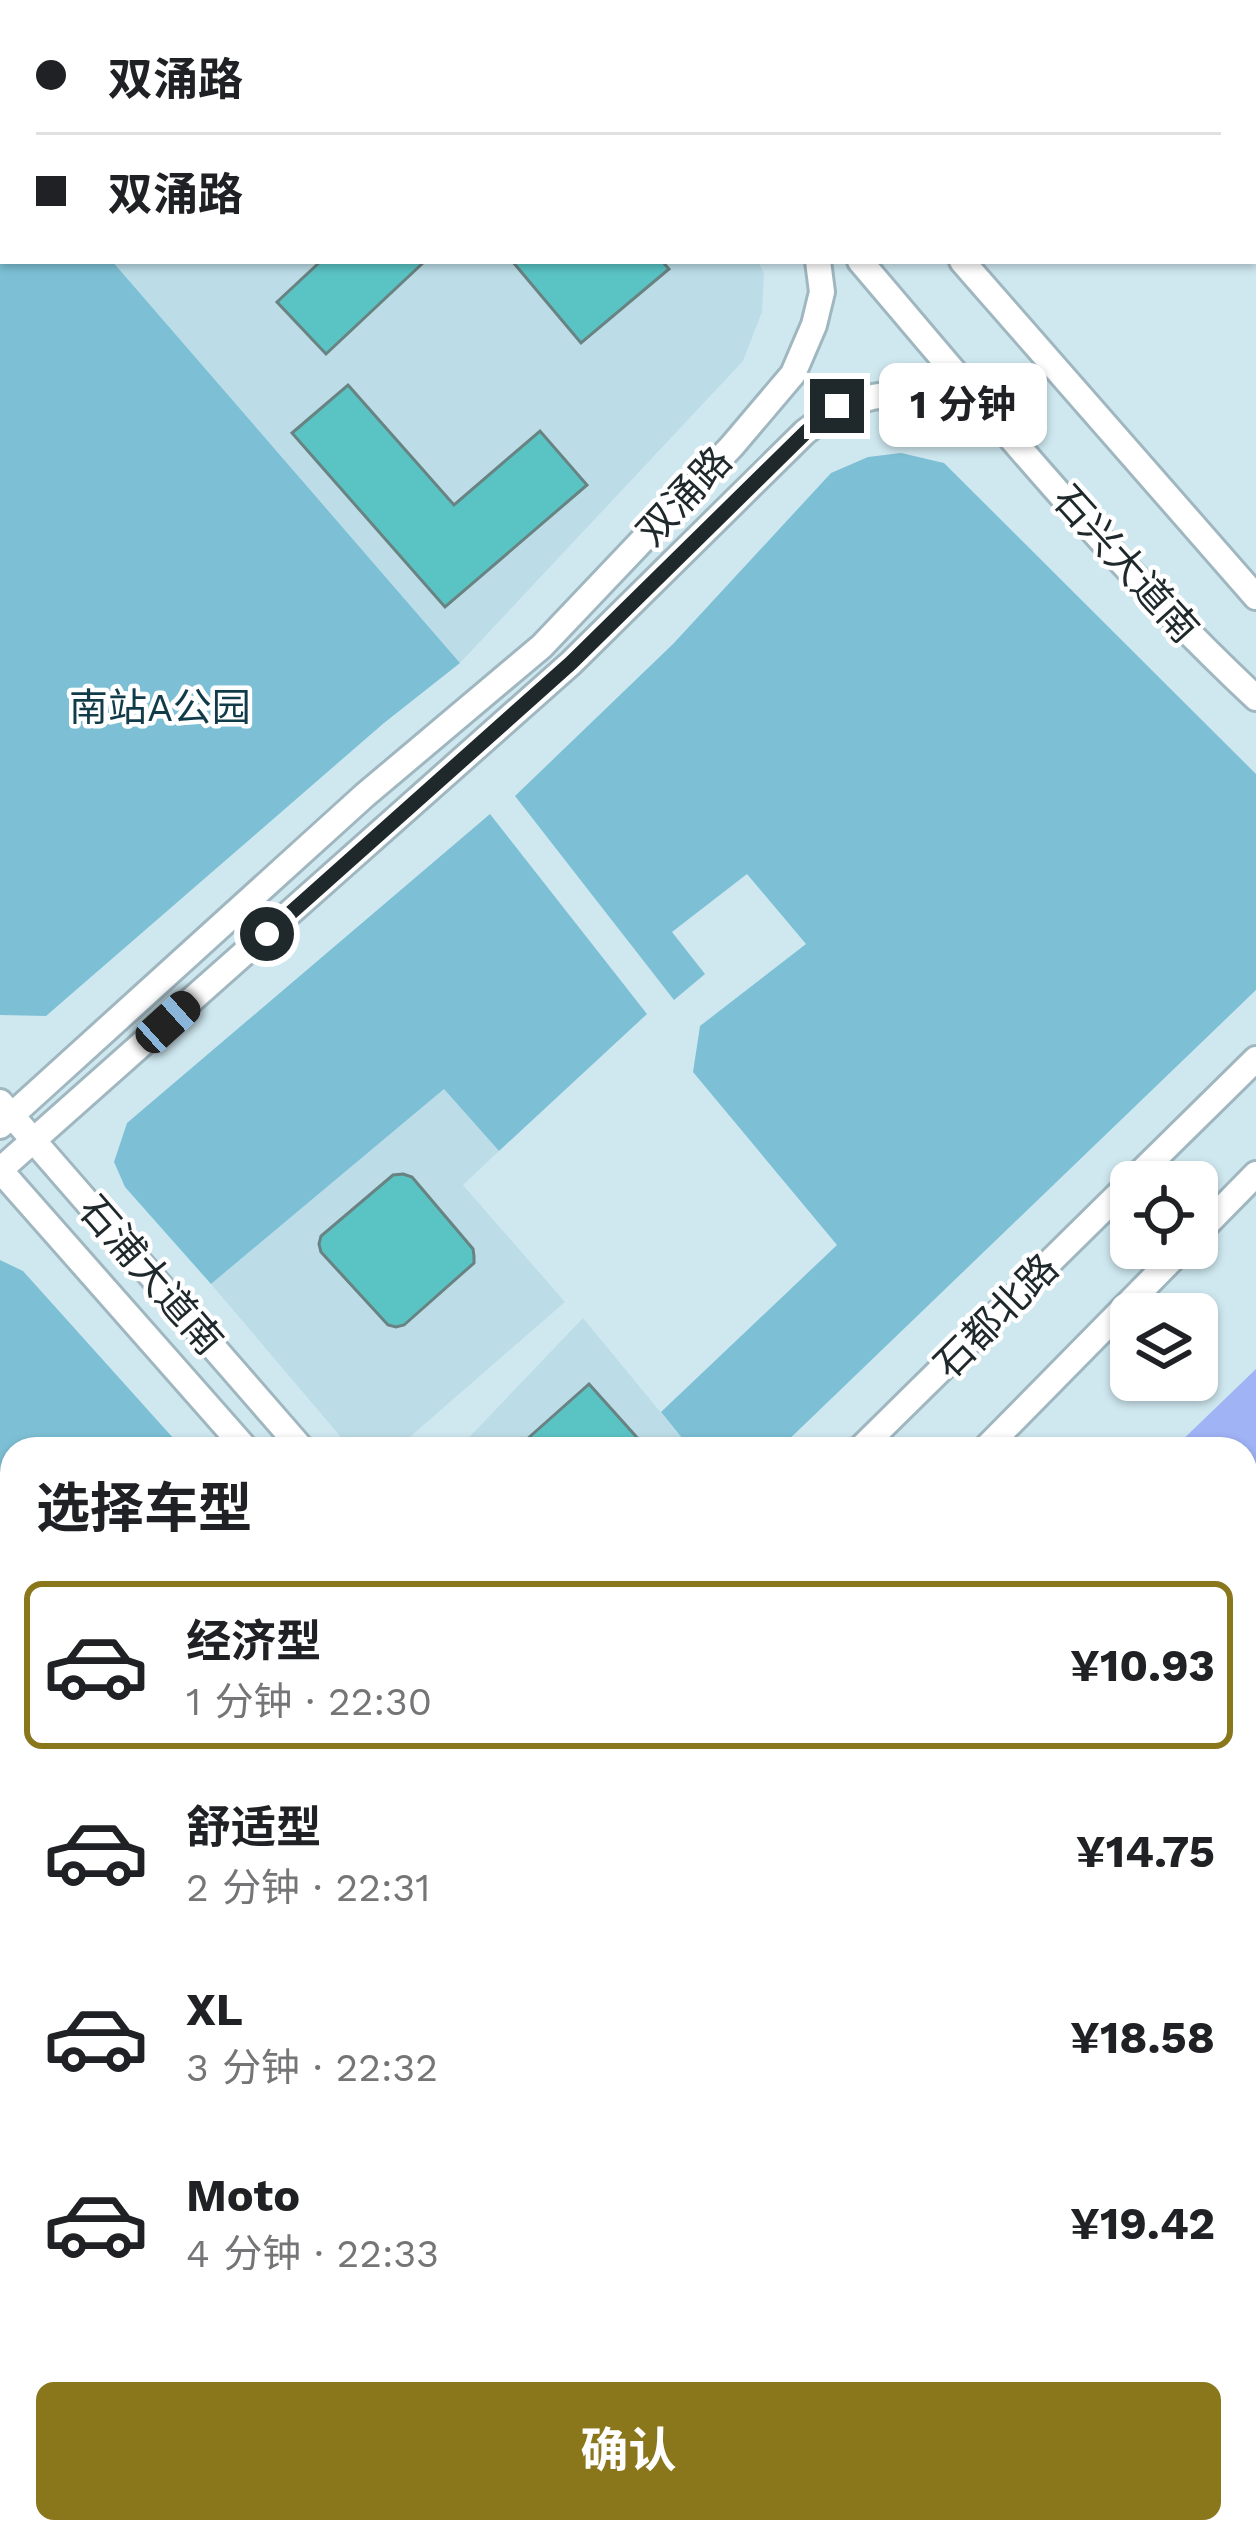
<!DOCTYPE html>
<html lang="zh">
<meta charset="utf-8">
<style>
:root{--surface:#fff;--page:#f2f2f2;--text:#202124;--muted:#757577;--line:#e0e0e0;--accent:#8a771c}
body{margin:0;font-family:"Work Sans","Noto Sans SC",sans-serif;background:var(--page);color:var(--text);height:100vh;display:flex;flex-direction:column;font-size:45px;white-space:nowrap}
*{box-sizing:border-box;margin:0}
p{font-size:39px;color:var(--muted)}
.icon{flex:none;width:66px;height:66px;fill:none;stroke:currentColor;stroke-width:2;stroke-linecap:round;stroke-linejoin:round}
.map{position:relative;flex:1;overflow:hidden}
.side{position:absolute;left:0px;top:1437px;width:1257px;height:1107px;display:flex;flex-direction:column;background:var(--surface);border-radius:36px 36px 0 0;box-shadow:0 3px 9px #0004}
.side>*{flex:none}
.banner{position:absolute;left:0px;top:0px;width:1257px;height:264px;box-shadow:0 3px 9px #0004;display:grid;align-content:center;height:264px;padding:0 36px;background:var(--surface)}
.controls{position:absolute;left:1110px;top:1161px;display:grid;gap:24px}
.controls a{display:grid;place-items:center;width:108px;height:108px;border-radius:18px;background:var(--surface);box-shadow:0 3px 9px #0004;font-size:60px}
.end{position:absolute;width:54px;height:54px;margin:-27px;border:15px solid #1f292c;background:#fff;box-shadow:0 0 0 6px #fff}
.from{border-radius:50%}
.bubble{position:absolute;height:84px;border-radius:18px;background:var(--surface);box-shadow:0 3px 9px #0004;font-size:39px;font-weight:700;line-height:84px;text-align:center}
.car{position:absolute;width:36px;height:72px;margin:-36px -18px;border-radius:15px;box-shadow:0 0 9px 3px #0007;background:linear-gradient(#222 24%,#8ab4d8 0 40%,#222 0 76%,#8ab4d8 0 86%,#222 0)}
.banner b{display:flex;align-items:center;gap:42px;height:114px;font-size:45px}
.banner b+b{border-top:3px solid var(--line)}
.banner i{width:30px;height:30px;background:var(--text)}
ul{padding:0;list-style:none}
li{display:flex;align-items:center;gap:36px;height:168px;margin:0 24px 18px;padding:0 12px;border:6px solid transparent;border-radius:18px}
li div{flex:1}
li b{display:block;font-size:45px}
li em{font-style:normal;font-weight:700}
li.current{border-color:var(--accent)}
li>.icon{width:108px;height:108px;stroke-width:1.5}
h2{padding:0 36px;font-size:54px;line-height:144px}
.primary-button{display:flex;gap:24px;margin-top:auto;padding:24px 36px}
.primary-button a{flex:1;height:138px;border-radius:18px;background:var(--accent);color:#fff;font-size:48px;font-weight:700;line-height:138px;text-align:center}
.map>svg:first-child{display:block}
.built{fill:#bcdde8}
.green{fill:#7dc0d6}
.water{fill:#a0b3f5}
.building{fill:#5ac4c5;stroke:#698282;stroke-width:3}
.lines{fill:none;stroke-linecap:round;stroke-linejoin:round}
.secondary-casing{stroke:#a0b7c0;stroke-width:30}
.path{stroke:#889ba1;stroke-width:4.5;stroke-dasharray:6 9;stroke-linecap:butt}
.secondary{stroke:#fff;stroke-width:24}
.rail-casing{stroke:#59686d;stroke-width:10}
.rail{stroke:#fff;stroke-width:6;stroke-dasharray:18;stroke-linecap:butt}
.route{stroke:#1f292c;stroke-width:15}
.labels{text-anchor:middle;dominant-baseline:central;stroke-width:9;stroke-linejoin:round;paint-order:stroke}
.street-label{font-size:39px;fill:#1f292c;stroke:#fff}
.park-label{font-size:39px;fill:#113b48;stroke:#fff}
</style>
<div class="map">
<svg width="1256" height="2543" viewBox="0 0 1256 2543">
<rect width="100%" height="100%" fill="#cfe8f0"/>
<g class="built">
<path d="M0 0H539L541 3H3V135Z"/>
<path d="M112 261H758L764 274 762 312 743 361 460 663Z"/>
<path d="M444 1088 499 1151 463 1185 565 1302 396 1449H351L211 1284Z"/>
<path d="M583 1318 691 1449H458Z"/>
</g>
<g class="green">
<path d="M0 132 3 261H112L460 663 384 723 46 1016 0 1015Z"/>
<path d="M901 453 944 463 1256 774V990L779 1449H691L661 1412 837 1245 693 1072 700 1026 806 944 747 874 672 932 705 974 674 1000 515 796 673 644 831 473 868 457Z"/>
<path d="M490 814 647 1014 499 1151 444 1089 211 1284 125 1187 114 1162 127 1123Z"/>
<path d="M0 1260 23 1271 183 1449H12V1504L0 1493Z"/>
<path d="M0 1915 12 1929V2390L0 2405Z"/>
<path d="M647 2532H985L997 2543H657Z"/>
</g>
<g class="water">
<path d="M1256 1369V1507L1245 1519V1449H1173Z"/>
<path d="M0 1493 12 1504V1642L0 1631Z"/>
</g>
<g class="building">
<path d="M0 0H29L3 3V87Z"/>
<path d="M321 261H425L326 354 277 302Z"/>
<path d="M512 261H662L669 269 581 343Z"/>
<path d="M348 385 454 505 540 431 587 485 445 607 292 433Z"/>
<path d="M403 1174 412 1177 473 1249 474 1256V1263L404 1325 396 1327 388 1325 321 1252 319 1244 321 1236 393 1175Z"/>
<path d="M589 1384 641 1442 634 1449H516Z"/>
</g>
<g class="lines">
<g class="secondary-casing">
<g id="secondary">
<path d="M635 0 638 3"/>
<path d="M733 0 735 3"/>
<path d="M1058 3 1060 0"/>
<path d="M1101 3 1102 0"/>
<path d="M860 261C987 410 1113 564 1256 698"/>
<path d="M962 261 1256 597"/>
<path d="M0 1102 302 1449"/>
<path d="M0 1126 365 795 542 646 732 446 793 374 814 325 822 292 818 261"/>
<path d="M1131 1182 1256 1059"/>
<path d="M1197 1234 1256 1174"/>
<path d="M246 1449 0 1170 571 663 805 432C877 375 919 393 997 423"/>
<path d="M860 1449 1131 1182"/>
<path d="M985 1449 1183 1248"/>
<path d="M0 2474 12 2456"/>
<path d="M1245 2525 1256 2538"/>
<path d="M1189 2532 1199 2543"/>
<path d="M57 2543 64 2532"/>
</g>
</g>
<g class="path">
<path d="M162 2532 168 2543"/>
<path d="M391 2532 400 2543"/>
<path d="M375 2543 395 2536"/>
</g>
<use href="#secondary" class="secondary"/>
<g class="rail-casing">
<g id="rail">
<path d="M0 1691 12 1702"/>
<path d="M0 1807 12 1820"/>
<path d="M0 1833 12 1847"/>
<path d="M0 1879 12 1892"/>
<path d="M564 2532 573 2543"/>
<path d="M620 2532 629 2543"/>
<path d="M643 2532 653 2543"/>
<path d="M1032 2532 1044 2543"/>
</g>
</g>
<use href="#rail" class="rail"/>
</g>
<g class="lines">
<path class="route" d="M267 934 571 663 806 432 837 406"/>
</g>
<g class="labels">
<g class="street-label">
<text transform="translate(684 496) rotate(-47)">双涌路</text>
<text transform="translate(1126 564) rotate(48)">石兴大道南</text>
<text transform="translate(151 1275) rotate(49)">石浦大道南</text>
<text transform="translate(996 1316) rotate(-45)">石都北路</text>
</g>
<g class="park-label">
<text x="160" y="707">南站A公园</text>
</g>
</g>
</svg>
<div class="controls">
<a><svg class="icon" aria-label="locate" viewBox="0 0 24 24"><circle cx="12" cy="12" r="6"/><path d="M12 2v4M12 18v4M2 12h4M18 12h4"/></svg></a>
<a><svg class="icon" aria-label="layers" viewBox="0 0 24 24"><path d="M12 4l9 5-9 5-9-5zM3 14l9 5 9-5"/></svg></a>
</div>
<i class="end from" style="left:267px;top:934px"></i>
<i class="end" style="left:837px;top:406px"></i>
<div class="bubble" style="left:879px;top:363px;width:168px">1 分钟</div>
<i class="car" style="left:168px;top:1022px;rotate:48deg"></i>
<div class="banner">
<b><i class="from"></i>双涌路</b>
<b><i></i>双涌路</b>
</div>
<section class="side">
<h2>选择车型</h2>
<ul>
<li class="current"><svg class="icon" aria-label="car" viewBox="0 0 24 24"><path d="M5 17H2v-5l4-1 3-4h7l3 4 3 1v5h-3M9 17h6M6 11h13"/><circle cx="7" cy="17" r="2"/><circle cx="17" cy="17" r="2"/></svg><div><b>经济型</b><p>1 分钟 · 22:30</p></div><em>¥10.93</em></li>
<li><svg class="icon" aria-label="car" viewBox="0 0 24 24"><path d="M5 17H2v-5l4-1 3-4h7l3 4 3 1v5h-3M9 17h6M6 11h13"/><circle cx="7" cy="17" r="2"/><circle cx="17" cy="17" r="2"/></svg><div><b>舒适型</b><p>2 分钟 · 22:31</p></div><em>¥14.75</em></li>
<li><svg class="icon" aria-label="car" viewBox="0 0 24 24"><path d="M5 17H2v-5l4-1 3-4h7l3 4 3 1v5h-3M9 17h6M6 11h13"/><circle cx="7" cy="17" r="2"/><circle cx="17" cy="17" r="2"/></svg><div><b>XL</b><p>3 分钟 · 22:32</p></div><em>¥18.58</em></li>
<li><svg class="icon" aria-label="car" viewBox="0 0 24 24"><path d="M5 17H2v-5l4-1 3-4h7l3 4 3 1v5h-3M9 17h6M6 11h13"/><circle cx="7" cy="17" r="2"/><circle cx="17" cy="17" r="2"/></svg><div><b>Moto</b><p>4 分钟 · 22:33</p></div><em>¥19.42</em></li>
</ul>
<div class="primary-button"><a>确认</a></div>
</section>
</div>
